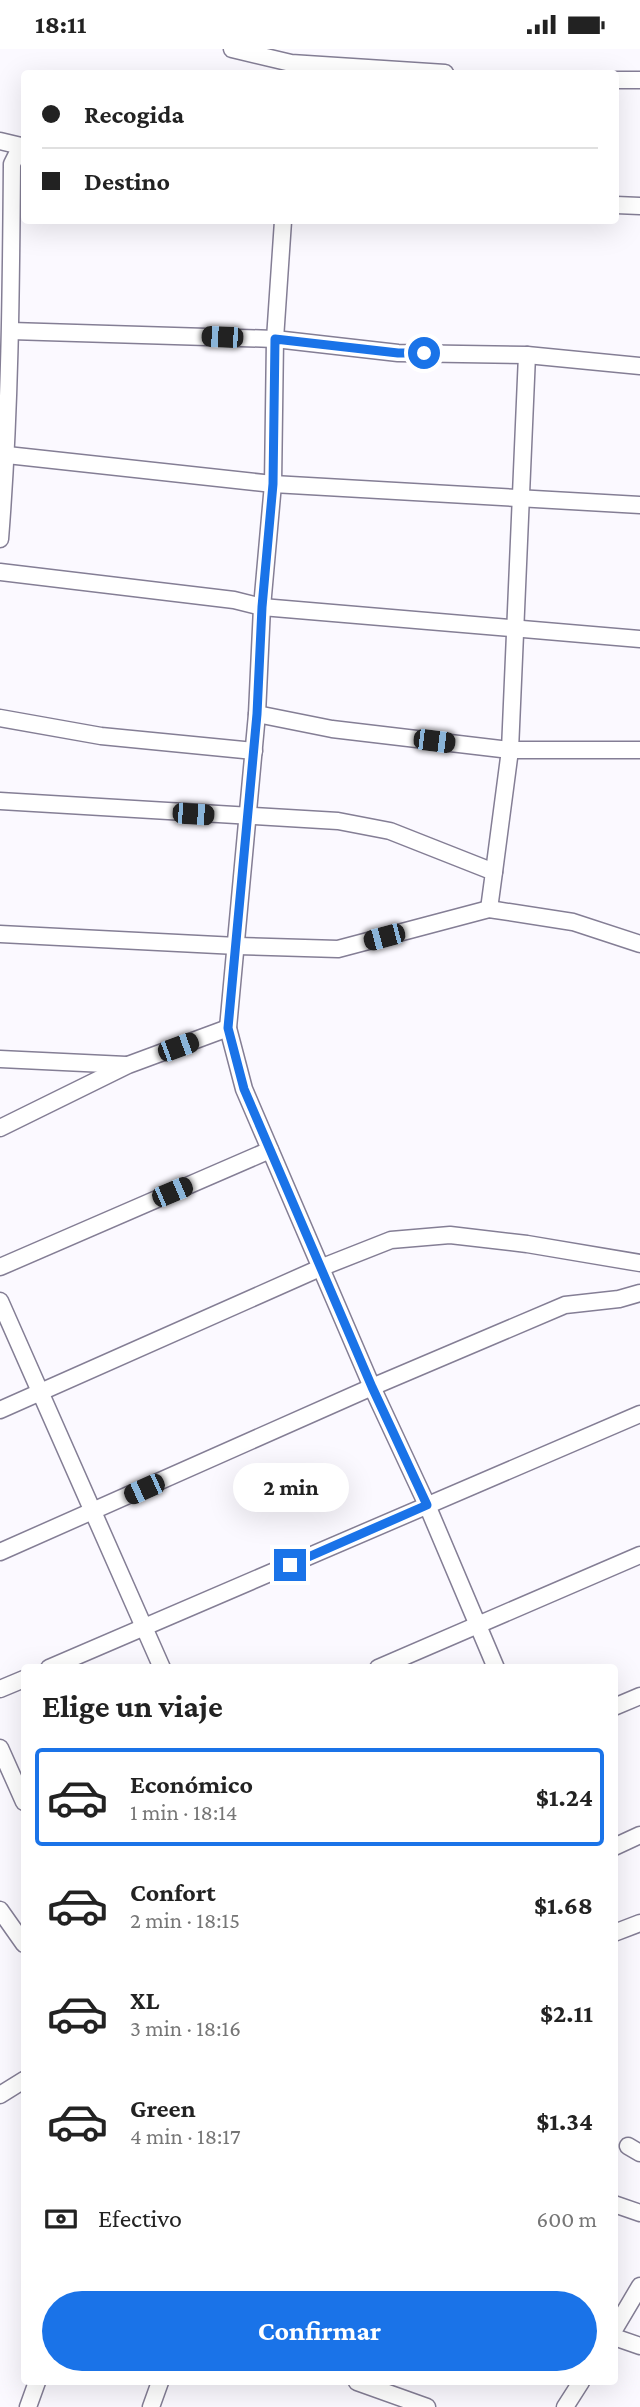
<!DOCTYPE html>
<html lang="es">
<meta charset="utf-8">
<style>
:root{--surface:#fff;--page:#f2f2f2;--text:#222;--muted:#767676;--line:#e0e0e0;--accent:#1a73e8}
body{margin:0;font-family:"Crimson Pro",serif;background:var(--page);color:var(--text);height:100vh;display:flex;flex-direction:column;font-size:26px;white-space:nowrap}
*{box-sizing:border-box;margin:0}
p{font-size:23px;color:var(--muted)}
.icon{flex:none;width:38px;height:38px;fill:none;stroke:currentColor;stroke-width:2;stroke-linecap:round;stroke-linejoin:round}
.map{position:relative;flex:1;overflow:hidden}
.details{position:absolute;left:21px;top:1615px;width:597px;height:721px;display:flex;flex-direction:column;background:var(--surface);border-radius:7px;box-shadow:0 7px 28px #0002}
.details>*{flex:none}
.guide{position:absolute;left:21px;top:21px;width:598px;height:154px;border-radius:7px;box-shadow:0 7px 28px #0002;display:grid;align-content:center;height:154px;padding:0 21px;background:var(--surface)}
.end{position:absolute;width:32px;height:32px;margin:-16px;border:9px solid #1a73e8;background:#fff;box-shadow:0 0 0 4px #fff}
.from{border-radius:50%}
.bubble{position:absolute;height:49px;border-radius:24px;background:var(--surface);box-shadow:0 7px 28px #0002;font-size:23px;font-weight:700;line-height:49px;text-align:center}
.car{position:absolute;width:21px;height:42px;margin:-21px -10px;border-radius:9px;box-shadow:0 0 5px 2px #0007;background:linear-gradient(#222 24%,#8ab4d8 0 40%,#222 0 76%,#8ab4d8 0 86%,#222 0)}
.guide b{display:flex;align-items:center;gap:24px;height:66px;font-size:26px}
.guide b+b{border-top:2px solid var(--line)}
.guide i{width:18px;height:18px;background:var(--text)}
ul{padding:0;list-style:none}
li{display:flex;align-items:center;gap:21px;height:98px;margin:0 14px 10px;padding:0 7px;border:4px solid transparent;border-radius:7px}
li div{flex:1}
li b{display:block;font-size:26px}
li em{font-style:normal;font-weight:700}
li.on{border-color:var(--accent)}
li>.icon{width:63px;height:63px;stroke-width:1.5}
h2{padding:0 21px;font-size:32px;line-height:84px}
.pay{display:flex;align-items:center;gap:18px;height:77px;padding:0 21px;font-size:26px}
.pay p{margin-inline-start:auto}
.primary-button{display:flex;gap:14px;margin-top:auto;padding:14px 21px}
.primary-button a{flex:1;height:80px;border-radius:42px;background:var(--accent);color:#fff;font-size:28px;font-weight:700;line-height:80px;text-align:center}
.status{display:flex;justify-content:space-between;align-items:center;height:49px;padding:0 35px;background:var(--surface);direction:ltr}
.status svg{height:19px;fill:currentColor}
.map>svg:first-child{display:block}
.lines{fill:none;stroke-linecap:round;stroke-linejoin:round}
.street-casing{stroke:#847e95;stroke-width:19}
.street{stroke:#fff;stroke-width:16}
.route{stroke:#1a73e8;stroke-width:9}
</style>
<div class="status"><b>18:11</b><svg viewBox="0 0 49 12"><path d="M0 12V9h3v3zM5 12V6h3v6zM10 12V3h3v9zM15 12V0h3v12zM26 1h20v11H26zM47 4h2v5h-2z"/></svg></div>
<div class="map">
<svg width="640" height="2358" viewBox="0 0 640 2358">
<rect width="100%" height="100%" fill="#fbf9ff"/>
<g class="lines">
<g class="street-casing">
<g id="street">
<path d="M232 0 291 14 445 24"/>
<path d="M616 31H640"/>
<path d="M0 92 21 97"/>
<path d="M616 156 640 157"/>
<path d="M283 172 275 290 273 435 262 558 257 665 228 979 244 1040 372 1338 427 1456 496 1619"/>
<path d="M11 282 275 290 398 304 527 306 640 317"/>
<path d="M7 406 273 435 640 456"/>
<path d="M0 490C10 365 11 240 12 115L21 97H24"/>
<path d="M0 523 234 551 262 558 640 590"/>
<path d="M257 665 332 680 510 701H640"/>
<path d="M0 669 101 687 254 702"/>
<path d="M0 752 338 772 390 782 494 823 489 860"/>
<path d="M494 823 510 701 527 306"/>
<path d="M0 885 237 897 338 900 489 860 573 873 640 895"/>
<path d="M0 1010 126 1016"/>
<path d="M0 1079 128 1016 228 979"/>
<path d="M0 1218 270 1101"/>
<path d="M0 1252 162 1619"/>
<path d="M0 1361 320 1219 391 1191 450 1186 527 1195 640 1214"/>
<path d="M0 1503 372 1338 565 1256 619 1250 640 1244"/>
<path d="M49 1619 640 1365"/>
<path d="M378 1619 640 1506"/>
<path d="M0 1640 24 1630"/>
<path d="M614 1658 640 1647"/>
<path d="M0 1699 24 1753"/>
<path d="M614 1798 640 1786"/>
<path d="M0 1861 24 1895"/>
<path d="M614 1884 640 1874"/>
<path d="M0 2046 24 2031"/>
<path d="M628 2097 640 2104"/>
<path d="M614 2155 640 2164"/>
<path d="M614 2281 640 2237"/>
<path d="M614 2288 640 2297"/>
<path d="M357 2333 427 2358"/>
<path d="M28 2358 37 2333"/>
<path d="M151 2358 160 2333"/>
<path d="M565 2358 581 2333"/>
</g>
</g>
<use href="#street" class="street"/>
</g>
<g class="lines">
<path class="route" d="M290 1516 427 1456 372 1338 244 1040 228 979 257 665 262 558 273 435 275 290 398 304H424"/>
</g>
</svg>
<i class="end from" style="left:424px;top:304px"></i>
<i class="end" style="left:290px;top:1516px"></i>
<div class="bubble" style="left:233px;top:1414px;width:116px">2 min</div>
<i class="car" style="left:222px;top:288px;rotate:272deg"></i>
<i class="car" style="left:434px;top:692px;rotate:97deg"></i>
<i class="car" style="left:193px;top:765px;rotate:94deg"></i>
<i class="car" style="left:384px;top:888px;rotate:255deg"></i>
<i class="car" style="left:178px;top:998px;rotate:70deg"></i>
<i class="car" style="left:172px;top:1143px;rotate:67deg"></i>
<i class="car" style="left:144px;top:1440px;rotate:246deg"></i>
<div class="guide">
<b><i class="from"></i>Recogida</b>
<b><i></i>Destino</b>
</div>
<section class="details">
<h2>Elige un viaje</h2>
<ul>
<li class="on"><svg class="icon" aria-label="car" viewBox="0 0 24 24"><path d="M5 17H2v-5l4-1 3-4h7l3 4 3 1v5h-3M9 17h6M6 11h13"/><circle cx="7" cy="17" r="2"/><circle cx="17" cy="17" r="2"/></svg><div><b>Económico</b><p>1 min · 18:14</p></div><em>$1.24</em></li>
<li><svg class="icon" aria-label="car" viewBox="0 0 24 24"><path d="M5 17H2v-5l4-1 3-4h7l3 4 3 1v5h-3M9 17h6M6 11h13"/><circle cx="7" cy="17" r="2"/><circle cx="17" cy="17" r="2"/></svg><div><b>Confort</b><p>2 min · 18:15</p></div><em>$1.68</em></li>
<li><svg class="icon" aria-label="car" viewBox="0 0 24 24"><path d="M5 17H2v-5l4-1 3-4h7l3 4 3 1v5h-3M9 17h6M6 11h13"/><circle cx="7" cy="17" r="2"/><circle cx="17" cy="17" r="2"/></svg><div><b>XL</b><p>3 min · 18:16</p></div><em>$2.11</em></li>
<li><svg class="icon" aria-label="car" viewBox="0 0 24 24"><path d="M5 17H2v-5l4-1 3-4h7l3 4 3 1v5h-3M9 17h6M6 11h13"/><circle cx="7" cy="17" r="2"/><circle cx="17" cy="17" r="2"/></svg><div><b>Green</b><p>4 min · 18:17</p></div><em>$1.34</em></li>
</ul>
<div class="pay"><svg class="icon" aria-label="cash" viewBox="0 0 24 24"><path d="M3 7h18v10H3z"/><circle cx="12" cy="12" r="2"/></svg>Efectivo<p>600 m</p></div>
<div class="primary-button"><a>Confirmar</a></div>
</section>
</div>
